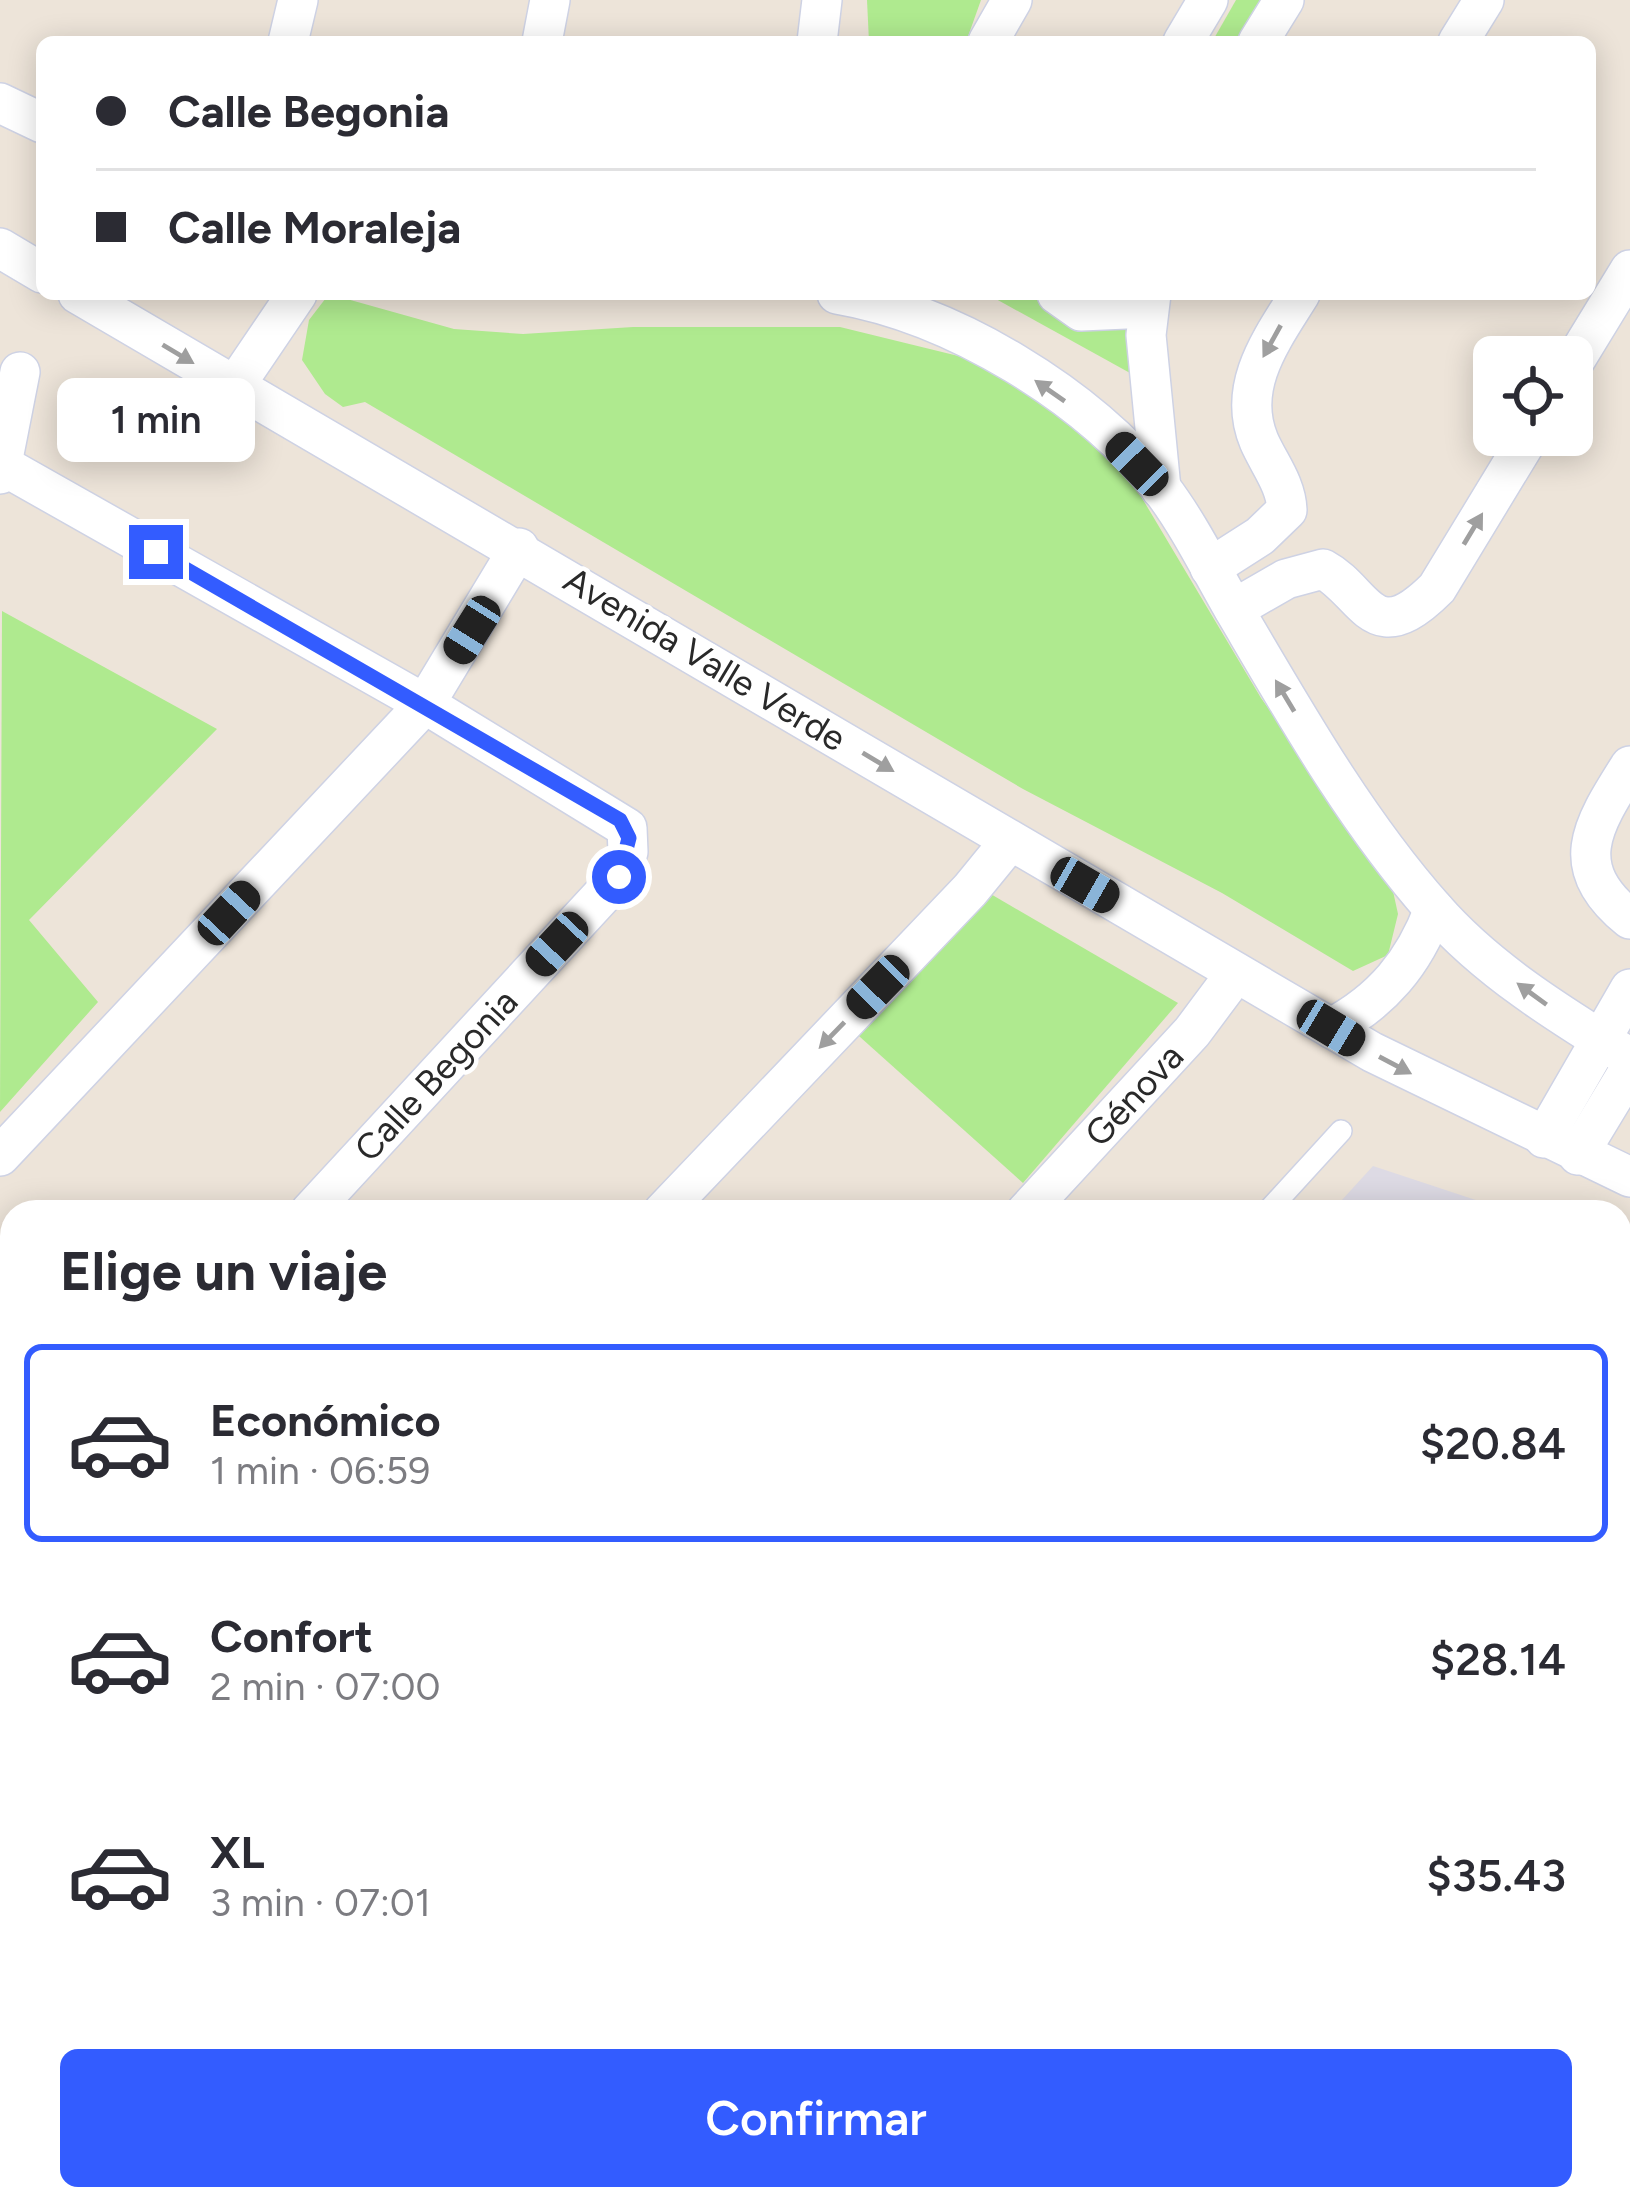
<!DOCTYPE html>
<html lang="es">
<meta charset="utf-8">
<style>
:root{--surface:#fff;--page:#f7f7f7;--text:#2b2b33;--muted:#7c7c81;--line:#e1e1e2;--accent:#335cff}
body{margin:0;font-family:Figtree,sans-serif;background:var(--page);color:var(--text);height:100vh;display:flex;flex-direction:column;font-size:45px;white-space:nowrap}
*{box-sizing:border-box;margin:0}
p{font-size:39px;color:var(--muted)}
.icon{flex:none;width:66px;height:66px;fill:none;stroke:currentColor;stroke-width:2;stroke-linecap:round;stroke-linejoin:round}
.map{position:relative;flex:1;overflow:hidden}
.panel{position:absolute;left:0px;top:1200px;width:1632px;height:1011px;display:flex;flex-direction:column;background:var(--surface);border-radius:36px 36px 0 0;box-shadow:0 6px 30px #0003}
.panel>*{flex:none}
.guide{position:absolute;left:36px;top:36px;width:1560px;height:264px;border-radius:18px;box-shadow:0 6px 30px #0003;display:grid;align-content:center;height:264px;padding:0 60px;background:var(--surface)}
.fabs{position:absolute;left:1473px;top:336px;display:grid;gap:24px}
.fabs a{display:grid;place-items:center;width:120px;height:120px;border-radius:18px;background:var(--surface);box-shadow:0 6px 30px #0003;font-size:60px}
.end{position:absolute;width:54px;height:54px;margin:-27px;border:15px solid #335cff;background:#fff;box-shadow:0 0 0 6px #fff}
.from{border-radius:50%}
.bubble{position:absolute;height:84px;border-radius:18px;background:var(--surface);box-shadow:0 6px 30px #0003;font-size:39px;font-weight:600;line-height:84px;text-align:center}
.car{position:absolute;width:36px;height:72px;margin:-36px -18px;border-radius:15px;box-shadow:0 0 9px 3px #0007;background:linear-gradient(#222 24%,#8ab4d8 0 40%,#222 0 76%,#8ab4d8 0 86%,#222 0)}
.guide b{display:flex;align-items:center;gap:42px;height:114px;font-size:45px}
.guide b+b{border-top:3px solid var(--line)}
.guide i{width:30px;height:30px;background:var(--text)}
ul{padding:0;list-style:none}
li{display:flex;align-items:center;gap:36px;height:198px;margin:0 24px 18px;padding:0 36px;border:6px solid transparent;border-radius:18px}
li div{flex:1}
li b{display:block;font-size:45px}
li em{font-style:normal;font-weight:600}
li.selected{border-color:var(--accent)}
li>.icon{width:108px;height:108px;stroke-width:1.5}
h2{padding:0 60px;font-size:54px;line-height:144px}
.action{display:flex;gap:24px;margin-top:auto;padding:24px 60px}
.action a{flex:1;height:138px;border-radius:18px;background:var(--accent);color:#fff;font-size:48px;font-weight:600;line-height:138px;text-align:center}
.map>svg:first-child{display:block}
.industrial{fill:#dddae4}
.green{fill:#afea8f}
.pitch{fill:#c7f289}
.building{fill:#c8c1b9;stroke:#c8c0b2;stroke-width:3}
.lines{fill:none;stroke-linecap:round;stroke-linejoin:round}
.lane-casing{stroke:#ced2e4;stroke-width:24}
.street-casing{stroke:#ced2e4;stroke-width:42}
.lane{stroke:#fff;stroke-width:21}
.street{stroke:#fff;stroke-width:39}
.oneway{fill:#9f9f9f}
.route{stroke:#335cff;stroke-width:15}
.labels{text-anchor:middle;dominant-baseline:central;stroke-width:9;stroke-linejoin:round;paint-order:stroke}
.street-label{font-size:36px;fill:#292929;stroke:#fff}
</style>
<div class="map">
<svg width="1630" height="2209" viewBox="0 0 1630 2209">
<rect width="100%" height="100%" fill="#ede4d9"/>
<g class="industrial">
<path d="M1373 1166 1512 1212H1331Z"/>
<path d="M1620 1248 1630 1251V2209H410L420 2199H1620Z"/>
</g>
<g class="green">
<path d="M867 0H981L966 42H869Z"/>
<path d="M1236 0H1266L1242 42H1212Z"/>
<path d="M329 294 454 329 523 334 633 327H840L991 364 1091 436 1136 488 1261 698 1391 882 1398 914 1388 955 1353 971 1222 893 1023 789 365 402 343 407 325 394 302 360 309 320Z"/>
<path d="M987 294H1149L1130 373Z"/>
<path d="M2 611 217 729 29 920 98 1002 0 1112Z"/>
<path d="M989 893 1178 1003 1023 1183 850 1028Z"/>
<path d="M0 1615 12 1617V2199H319L310 2209H0Z"/>
</g>
<path class="pitch" d="M1630 1538V1655L1620 1646V1549Z"/>
<g class="building">
<path d="M1620 1921 1630 1931V2105L1620 2116Z"/>
<path d="M683 2199H1161L1152 2209H674Z"/>
<path d="M1307 2199H1435L1446 2209H1298Z"/>
</g>
<g class="lines">
<g class="lane-casing">
<g id="lane">
<path d="M1267 1212 1341 1131"/>
<path d="M1620 1775 1630 1783"/>
<path d="M0 1902 12 1895"/>
<path d="M1620 2179 1630 2167"/>
<path d="M1464 2199 1475 2209"/>
<path d="M366 2209 375 2199"/>
<path d="M1593 2209 1602 2199"/>
</g>
</g>
<g class="street-casing">
<g id="street">
<path d="M288 42 298 0"/>
<path d="M542 42 550 0"/>
<path d="M817 42 822 0"/>
<path d="M988 42 1012 0"/>
<path d="M1183 42 1208 0"/>
<path d="M1258 42 1284 0"/>
<path d="M1458 42 1484 0"/>
<path d="M0 103 42 123"/>
<path d="M0 248 42 273"/>
<path d="M78 294 1372 1052 1630 1177"/>
<path d="M837 294C954 314 1087 395 1161 488 1190 526 1212 572 1236 613 1296 715 1356 821 1434 909 1487 970 1562 1016 1630 1058"/>
<path d="M1057 294 1081 311 1148 308"/>
<path d="M1151 294 1146 335 1161 489"/>
<path d="M1572 365 1630 270"/>
<path d="M234 387 297 294"/>
<path d="M2 465 425 704 627 828 628 852 619 877 310 1212"/>
<path d="M0 474 20 372"/>
<path d="M1210 568 1260 536 1287 510C1286 484 1269 464 1259 441 1236 386 1272 339 1300 294"/>
<path d="M1234 609 1286 579 1323 569C1366 592 1372 653 1437 588L1530 435"/>
<path d="M1630 766C1592 826 1565 867 1630 919"/>
<path d="M1331 1028C1382 1001 1414 963 1434 909"/>
<path d="M1544 1138 1630 989"/>
<path d="M1578 1155 1630 1069"/>
<path d="M0 1156 425 704 519 548"/>
<path d="M663 1212 970 890 1010 841"/>
<path d="M1026 1212 1192 1032 1236 973"/>
<path d="M0 1475 12 1477"/>
</g>
</g>
<use href="#lane" class="lane"/>
<use href="#street" class="street"/>
</g>
<defs><path id="oneway-solid" d="M-6-.8H1V-3.2L6.5 0L1 3.2V.8H-6Z" transform="scale(3)"/></defs>
<g class="oneway">
<use href="#oneway-solid" transform="translate(1272 341) rotate(119)"/>
<use href="#oneway-solid" transform="translate(178 354) rotate(31)"/>
<use href="#oneway-solid" transform="translate(1050 391) rotate(-145)"/>
<use href="#oneway-solid" transform="translate(1473 529) rotate(-59)"/>
<use href="#oneway-solid" transform="translate(1285 696) rotate(-121)"/>
<use href="#oneway-solid" transform="translate(878 762) rotate(31)"/>
<use href="#oneway-solid" transform="translate(1532 994) rotate(-144)"/>
<use href="#oneway-solid" transform="translate(832 1035) rotate(134)"/>
<use href="#oneway-solid" transform="translate(1395 1065) rotate(28)"/>
</g>
<g class="lines">
<path class="route" d="M156 552 620 820 629 838 619 877"/>
</g>
<g class="labels">
<g class="street-label">
<text transform="translate(705 659) rotate(31)">Avenida Valle Verde</text>
<text transform="translate(436 1075) rotate(-47)">Calle Begonia</text>
<text transform="translate(1134 1095) rotate(-47)">Génova</text>
</g>
</g>
</svg>
<div class="fabs">
<a><svg class="icon" aria-label="locate" viewBox="0 0 24 24"><circle cx="12" cy="12" r="6"/><path d="M12 2v4M12 18v4M2 12h4M18 12h4"/></svg></a>
</div>
<i class="end from" style="left:619px;top:877px"></i>
<i class="end" style="left:156px;top:552px"></i>
<div class="bubble" style="left:57px;top:378px;width:198px">1 min</div>
<i class="car" style="left:1137px;top:464px;rotate:316deg"></i>
<i class="car" style="left:472px;top:630px;rotate:212deg"></i>
<i class="car" style="left:1085px;top:885px;rotate:120deg"></i>
<i class="car" style="left:229px;top:913px;rotate:43deg"></i>
<i class="car" style="left:557px;top:944px;rotate:223deg"></i>
<i class="car" style="left:878px;top:987px;rotate:224deg"></i>
<i class="car" style="left:1331px;top:1028px;rotate:121deg"></i>
<div class="guide">
<b><i class="from"></i>Calle Begonia</b>
<b><i></i>Calle Moraleja</b>
</div>
<section class="panel">
<h2>Elige un viaje</h2>
<ul>
<li class="selected"><svg class="icon" aria-label="car" viewBox="0 0 24 24"><path d="M5 17H2v-5l4-1 3-4h7l3 4 3 1v5h-3M9 17h6M6 11h13"/><circle cx="7" cy="17" r="2"/><circle cx="17" cy="17" r="2"/></svg><div><b>Económico</b><p>1 min · 06:59</p></div><em>$20.84</em></li>
<li><svg class="icon" aria-label="car" viewBox="0 0 24 24"><path d="M5 17H2v-5l4-1 3-4h7l3 4 3 1v5h-3M9 17h6M6 11h13"/><circle cx="7" cy="17" r="2"/><circle cx="17" cy="17" r="2"/></svg><div><b>Confort</b><p>2 min · 07:00</p></div><em>$28.14</em></li>
<li><svg class="icon" aria-label="car" viewBox="0 0 24 24"><path d="M5 17H2v-5l4-1 3-4h7l3 4 3 1v5h-3M9 17h6M6 11h13"/><circle cx="7" cy="17" r="2"/><circle cx="17" cy="17" r="2"/></svg><div><b>XL</b><p>3 min · 07:01</p></div><em>$35.43</em></li>
</ul>
<div class="action"><a>Confirmar</a></div>
</section>
</div>
